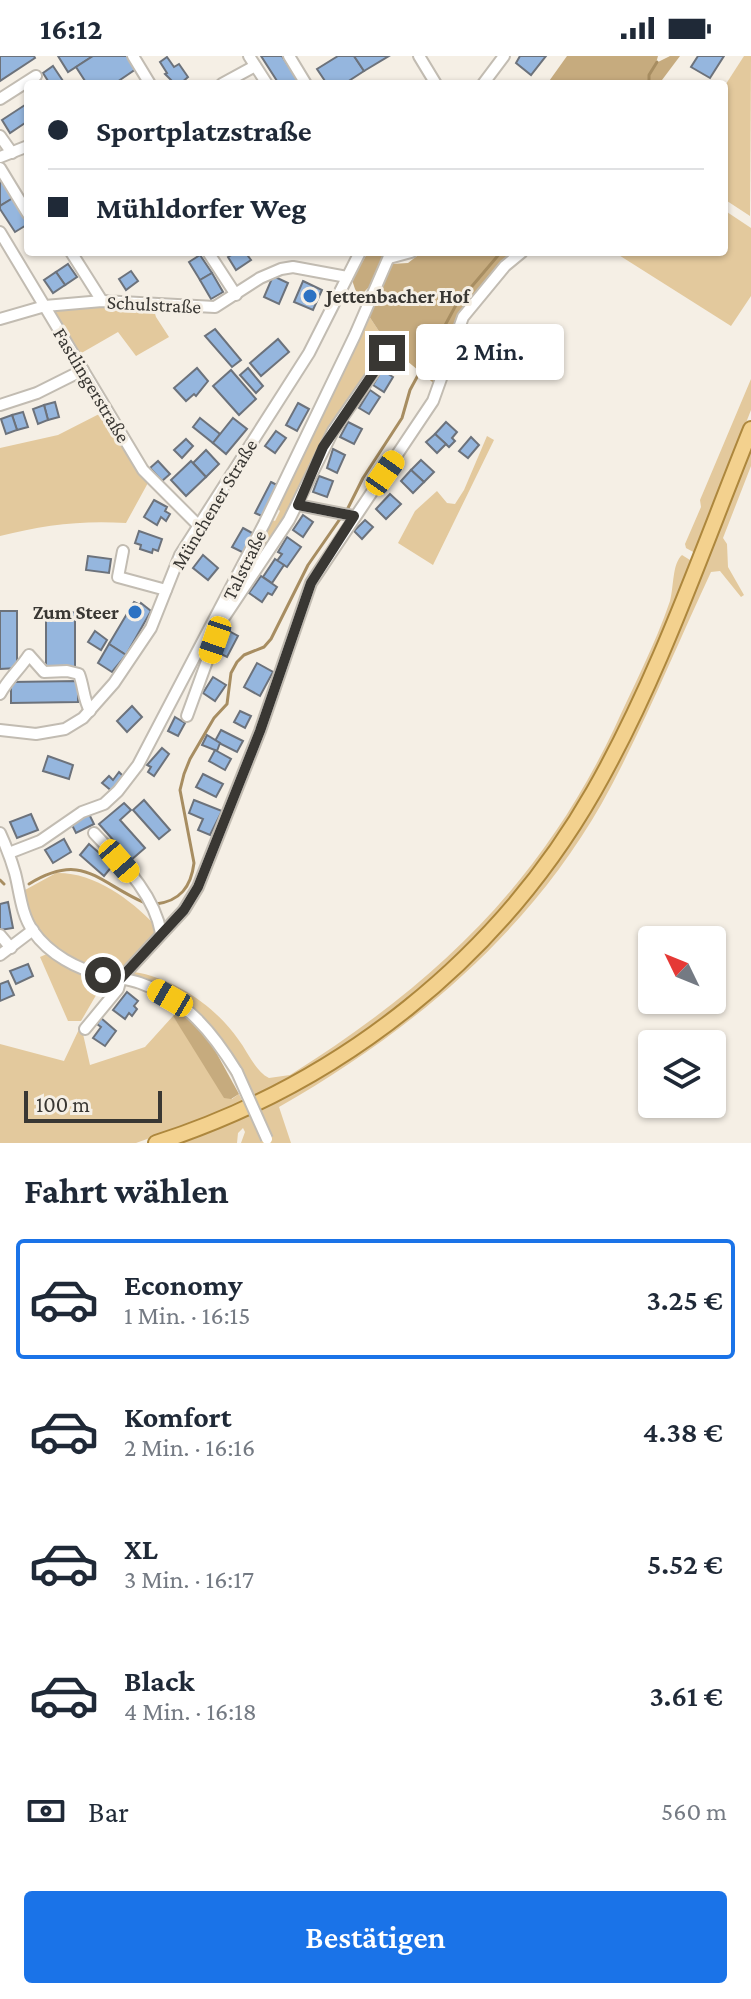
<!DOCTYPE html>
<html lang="de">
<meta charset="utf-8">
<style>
:root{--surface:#fff;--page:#f6f6f7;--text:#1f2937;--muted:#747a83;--line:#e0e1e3;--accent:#1a73e8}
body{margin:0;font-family:"Crimson Pro",serif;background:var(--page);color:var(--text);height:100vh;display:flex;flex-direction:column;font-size:30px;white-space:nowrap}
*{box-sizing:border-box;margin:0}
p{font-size:26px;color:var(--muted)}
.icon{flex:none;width:44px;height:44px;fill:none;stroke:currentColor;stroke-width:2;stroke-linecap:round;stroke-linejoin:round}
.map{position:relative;height:1087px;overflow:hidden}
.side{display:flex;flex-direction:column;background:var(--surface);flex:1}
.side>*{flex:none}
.hud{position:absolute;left:24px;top:24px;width:704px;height:176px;border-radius:8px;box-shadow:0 2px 6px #0004;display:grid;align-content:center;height:176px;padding:0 24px;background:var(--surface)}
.needle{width:52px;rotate:313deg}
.tools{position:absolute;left:638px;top:870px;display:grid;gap:16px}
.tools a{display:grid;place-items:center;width:88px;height:88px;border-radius:8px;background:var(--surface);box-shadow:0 2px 6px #0004;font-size:40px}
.scale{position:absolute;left:24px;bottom:20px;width:138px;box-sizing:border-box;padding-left:8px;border:4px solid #393733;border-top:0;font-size:22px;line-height:28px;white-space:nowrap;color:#393733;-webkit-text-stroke:6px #f5efe5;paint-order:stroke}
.end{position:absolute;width:36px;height:36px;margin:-18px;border:10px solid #393733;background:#fff;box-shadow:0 0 0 4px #fff}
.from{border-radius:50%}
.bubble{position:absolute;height:56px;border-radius:8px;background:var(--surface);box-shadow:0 2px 6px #0004;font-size:26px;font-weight:600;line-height:56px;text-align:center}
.car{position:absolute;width:24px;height:48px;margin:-24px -12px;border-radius:10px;box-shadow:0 0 6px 2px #0007;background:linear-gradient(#f5c518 24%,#345 0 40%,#f5c518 0 76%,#345 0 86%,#f5c518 0)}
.hud b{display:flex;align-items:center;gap:28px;height:76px;font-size:30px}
.hud b+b{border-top:2px solid var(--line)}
.hud i{width:20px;height:20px;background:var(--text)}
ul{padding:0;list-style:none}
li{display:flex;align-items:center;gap:24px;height:120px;margin:0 16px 12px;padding:0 8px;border:4px solid transparent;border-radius:8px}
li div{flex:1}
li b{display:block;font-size:30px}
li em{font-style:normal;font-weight:600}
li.on{border-color:var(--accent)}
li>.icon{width:72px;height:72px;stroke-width:1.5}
h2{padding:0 24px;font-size:36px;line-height:96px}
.pay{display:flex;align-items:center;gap:20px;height:88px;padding:0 24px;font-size:30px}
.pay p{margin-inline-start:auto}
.button{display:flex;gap:16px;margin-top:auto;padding:16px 24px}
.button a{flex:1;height:92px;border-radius:8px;background:var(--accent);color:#fff;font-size:32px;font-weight:600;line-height:92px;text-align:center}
.status{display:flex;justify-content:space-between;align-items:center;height:56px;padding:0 40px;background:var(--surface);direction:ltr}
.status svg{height:22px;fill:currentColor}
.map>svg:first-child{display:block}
.green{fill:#e3c99d}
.forest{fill:#c6ab7e}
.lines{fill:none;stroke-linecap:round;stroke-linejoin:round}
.stream{stroke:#a78d61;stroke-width:3}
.building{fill:#95b6de;stroke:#6c727b;stroke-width:2}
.minor-casing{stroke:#c2bcb2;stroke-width:14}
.major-casing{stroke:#ad873d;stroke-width:18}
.minor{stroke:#fff;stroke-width:10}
.major{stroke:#f3d18e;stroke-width:14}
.minor-bridge-casing{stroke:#c2bcb2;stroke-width:14;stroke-linecap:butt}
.minor-bridge{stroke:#fff;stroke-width:10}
.route{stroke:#393733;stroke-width:10}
.poi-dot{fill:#2c72c3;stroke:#f5efe5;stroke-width:3}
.labels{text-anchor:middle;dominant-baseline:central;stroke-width:6;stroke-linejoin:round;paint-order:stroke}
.poi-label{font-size:20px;font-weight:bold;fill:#393733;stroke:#f5efe5;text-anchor:start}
.street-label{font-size:20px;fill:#393733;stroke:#f5efe5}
</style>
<div class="status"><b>16:12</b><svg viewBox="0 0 49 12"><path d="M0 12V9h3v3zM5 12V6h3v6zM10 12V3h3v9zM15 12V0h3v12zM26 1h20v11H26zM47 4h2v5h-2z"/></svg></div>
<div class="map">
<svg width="751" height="1087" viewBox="0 0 751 1087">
<rect width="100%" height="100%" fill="#f5efe5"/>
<g class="green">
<path d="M744 0H751L750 160 724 143V31Z"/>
<path d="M724 154 751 172V240L731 270 614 196H724Z"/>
<path d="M101 248 153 251 156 261 169 281 136 300 118 276 78 299 54 256 56 252Z"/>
<path d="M369 260 388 289 340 354 310 409 295 445 226 551 272 464 275 465 280 455 278 453Z"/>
<path d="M751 323V354L695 497 686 492 685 488 701 451 700 444Z"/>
<path d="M105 355 149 425 126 467C82 464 43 469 0 480V392L58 379Z"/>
<path d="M487 380 494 384 433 509 398 487 415 455 437 435 447 447 455 448 464 434Z"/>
<path d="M751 391V410L723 482 727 488 728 511 744 539 741 541 720 515 711 516C675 593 643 673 602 747 527 879 409 977 279 1051L291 1087H241L245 1076 243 1072 238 1077 237 1087H174L240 1063 346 1006 433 940 467 909 510 864 570 786Z"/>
<path d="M682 499 690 504 689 512C626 675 546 840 404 949 357 985 306 1013 255 1042 239 1008 220 971 188 949 173 939 154 931 137 922L134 919V916C174 922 215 950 238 983 248 996 255 1015 269 1022L290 1019C435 928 539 830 614 673 633 631 655 589 670 545 674 531 672 508 682 499Z"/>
<path d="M56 817C94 816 130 843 155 869L156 878C146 889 134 908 120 914 97 925 46 890 34 870 28 859 25 846 25 834Z"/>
<path d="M49 897C64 911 88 914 102 929L81 965H68L40 901Z"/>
<path d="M173 960 232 1043 239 1038 244 1048 136 1087H0V988L64 1005 81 969 90 1009 145 991Z"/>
</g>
<g class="forest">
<path d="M567 0H658L656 7 670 0H680L659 28H547Z"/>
<path d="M368 196H387L377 223 358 242 352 224Z"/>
<path d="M422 196H517L479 236 437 330 388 289 369 260 391 208 408 207Z"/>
<path d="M179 954 206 978 239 1038 231 1043 224 1042 173 960Z"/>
</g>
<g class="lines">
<g class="stream">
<path d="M649 28V19L657 6"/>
<path d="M347 454 363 422 402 362 410 334 456 249 501 196"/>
<path d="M0 824 4 828"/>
<path d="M29 828C83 795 97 826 145 847"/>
<path d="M156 848C180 845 191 831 194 807L180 734 184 718 190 703 214 662 227 648 231 617 237 606 244 599 264 591 271 583 308 509 342 460"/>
</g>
</g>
<g class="building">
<path d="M0 0H34L35 2 0 25Z"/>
<path d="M58 0H93L68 16Z"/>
<path d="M93 0H127L136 13 114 28H87L76 11Z"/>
<path d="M261 0H282L300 28H279Z"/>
<path d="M338 0H354L364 15 344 28H327L317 13Z"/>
<path d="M354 0H389L364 15Z"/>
<path d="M520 0H546L531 19 516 7Z"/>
<path d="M698 0H724L710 22 691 11Z"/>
<path d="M167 1 174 11 179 8 188 21 180 28H175L165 18 167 17 160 6Z"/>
<path d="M53 10 63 25 59 28H50L43 17Z"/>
<path d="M28 47V65L10 77 2 64Z"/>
<path d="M0 120 13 142 0 150Z"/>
<path d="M13 142 28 165V168L15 176 0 153V150Z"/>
<path d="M237 196H245L251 204 236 214 228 201Z"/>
<path d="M200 199 212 217 200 224 189 206Z"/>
<path d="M68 208 77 221 65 229 56 216Z"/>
<path d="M131 215 138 225 126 234 119 223Z"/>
<path d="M56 216 65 229 53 237 44 224Z"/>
<path d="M212 217 223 236 211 243 200 224Z"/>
<path d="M273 220 288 227 279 248 264 241Z"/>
<path d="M303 225 322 234 313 254 294 246Z"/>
<path d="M215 273 241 304 232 311 205 280Z"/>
<path d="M278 283 289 296 261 320 250 307Z"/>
<path d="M197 312 208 325 196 340 194 338 186 345 174 332Z"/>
<path d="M248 312 263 330 256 337 240 319Z"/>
<path d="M231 314 256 343 239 359 213 330Z"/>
<path d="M382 314 393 321 384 336 373 329Z"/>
<path d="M370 334 380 341 369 358 359 352Z"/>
<path d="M55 346 59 361 48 364 44 349Z"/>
<path d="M298 347 309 353 297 375 286 369Z"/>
<path d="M44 349 48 364 38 368 33 353Z"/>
<path d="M23 356 28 371 17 374 12 359Z"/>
<path d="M12 359 17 374 6 378 1 363Z"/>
<path d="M200 362 220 378 213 387 193 371Z"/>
<path d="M233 362 247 373 226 398 213 387Z"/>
<path d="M348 366 362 373 354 388 340 381Z"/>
<path d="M446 366 457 376 452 382 455 385 449 391 435 378Z"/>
<path d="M276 375 286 382 275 397 265 390Z"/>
<path d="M435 378 446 388 437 397 426 386Z"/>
<path d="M471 381 479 389 468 402 459 395Z"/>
<path d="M186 383 193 390 182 402 174 394Z"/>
<path d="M333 393 345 399 337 417 327 412Z"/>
<path d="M206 394 219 408 206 421 193 407Z"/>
<path d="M421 404 434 416 424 426 411 414Z"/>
<path d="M158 405 170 418 162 425 150 412Z"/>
<path d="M191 405 206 421 186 440 171 424Z"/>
<path d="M411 414 424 426 413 437 401 425Z"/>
<path d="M319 420 333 425 327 441 313 436Z"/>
<path d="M271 426 279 430 264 461 255 457Z"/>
<path d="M390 438 401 448 386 463 376 453Z"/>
<path d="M154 444 167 451 165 455 170 458 166 465 161 461 157 469 144 461Z"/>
<path d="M303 459 313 466 303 481 293 474Z"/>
<path d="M365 464 373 471 362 483 354 475Z"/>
<path d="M243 472 254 478 244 497 232 491Z"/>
<path d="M139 475 162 483 158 495 153 493 152 497 140 493 141 489 135 487Z"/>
<path d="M287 481 301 491 287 511 277 505 282 498 278 496Z"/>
<path d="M203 499 218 512 208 524 193 512Z"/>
<path d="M88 500 111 503 109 517 86 514Z"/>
<path d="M275 503 284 509 272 527 263 521Z"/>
<path d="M261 520 277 531 272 539 268 537 262 546 249 537Z"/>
<path d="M134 546 140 549 141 547 151 555 126 599 109 588Z"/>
<path d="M0 555H17V612L0 613Z"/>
<path d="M75 556V612H46V557Z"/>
<path d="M95 575 107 584 101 594 88 586Z"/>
<path d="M229 575 238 580 227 601 217 596Z"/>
<path d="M109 588 126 599 112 616 98 607Z"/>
<path d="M257 607 273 616 260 640 244 631Z"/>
<path d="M213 621 226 629 215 645 203 637Z"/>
<path d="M78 625V646L11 647V626Z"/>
<path d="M132 650 142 661 127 676 117 665Z"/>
<path d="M240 655 251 660 245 672 234 666Z"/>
<path d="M175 661 185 667 178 680 168 675Z"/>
<path d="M221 674 243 685 237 696 215 685Z"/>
<path d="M207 679 220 687 217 695 202 689Z"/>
<path d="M162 692 169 698 154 720 148 716 151 711 147 709Z"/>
<path d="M215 694 231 703 225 714 209 705Z"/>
<path d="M48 700 73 709 69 723 43 715Z"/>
<path d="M119 716 125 722 113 736 102 727 109 720 113 724Z"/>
<path d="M203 718 223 728 216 741 196 731Z"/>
<path d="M144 744 170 774 159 783 133 754Z"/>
<path d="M194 744 222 755 210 779 198 774 203 763 189 757Z"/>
<path d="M124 747 131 754 120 764 145 792 131 804 99 768Z"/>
<path d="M31 758 38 774 17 782 10 766Z"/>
<path d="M89 758 94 768 76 777 71 767Z"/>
<path d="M64 783 71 796 53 807 45 794Z"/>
<path d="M89 788 113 809 104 820 80 799Z"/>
<path d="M8 846 13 872 0 874V848Z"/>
<path d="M28 908 33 920 16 928 10 915Z"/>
<path d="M8 925 14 939 0 945V928Z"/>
<path d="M127 936 138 945 134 950 137 953 132 960 129 957 125 963 113 954Z"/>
<path d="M101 962 116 975 105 990 93 982 101 971 97 968Z"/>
</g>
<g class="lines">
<g class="minor-casing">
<g id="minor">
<path d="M133 0 150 28"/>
<path d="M249 0 267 28"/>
<path d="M289 0 306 28"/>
<path d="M419 0 436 28"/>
<path d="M222 28 255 10"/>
<path d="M483 28 504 0"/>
<path d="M0 43 36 20"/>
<path d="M0 80 12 97"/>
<path d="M0 101 28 90"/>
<path d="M0 112 28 158"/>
<path d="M0 176 143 414 199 470"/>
<path d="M71 196 102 245"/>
<path d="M208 196 236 239"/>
<path d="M389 202 411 196"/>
<path d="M0 263 45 250 102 245 215 251 260 222 281 213 293 211 347 221"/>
<path d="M0 349 37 337 83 314"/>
<path d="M298 449 354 460"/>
<path d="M123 495 118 521 166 534"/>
<path d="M220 561 225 560 289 464 333 375 387 297"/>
<path d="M0 638C8 623 20 613 29 599L44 616 67 615 79 618C84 631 83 642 90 655"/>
<path d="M187 660 222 564"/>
<path d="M0 674 36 678 65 673 83 662 114 627 151 572 180 499 309 297 360 196"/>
<path d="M0 777C6 790 11 803 15 817 20 836 21 858 33 875 49 898 78 914 104 919 116 922 129 923 140 927 186 943 213 977 237 1016"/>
<path d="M94 777C121 806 154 837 161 877"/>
<path d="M9 797 40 785 82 756 104 748 118 735 138 709 264 468 355 279 391 196"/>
<path d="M0 879 11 892"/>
<path d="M0 899 33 874"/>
<path d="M85 973 118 933 121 922 184 854 198 831 260 675 311 527 433 345 463 261 505 210 522 196"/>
</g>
</g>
<g class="major-casing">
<path id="major" d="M156 1087C340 1028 498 903 594 735 659 621 702 494 751 373"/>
</g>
<use href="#minor" class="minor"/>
<use href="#major" class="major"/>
<g class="minor-bridge-casing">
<path id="minor-bridge" d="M237 1016 267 1083"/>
</g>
<use href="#minor-bridge" class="minor-bridge"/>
</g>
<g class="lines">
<path class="route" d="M103 919 121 922 184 854 198 831 260 675 311 527 354 460 298 449 323 391 387 297"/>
</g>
<g class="poi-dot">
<circle cx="310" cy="240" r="8"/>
<circle cx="135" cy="556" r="8"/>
</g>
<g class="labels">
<g class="poi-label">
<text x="326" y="240">Jettenbacher Hof</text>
<text x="119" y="556" text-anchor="end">Zum Steer</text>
</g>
<g class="street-label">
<text transform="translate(154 248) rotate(3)">Schulstraße</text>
<text transform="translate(92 329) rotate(59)">Fastlingerstraße</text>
<text transform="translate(214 448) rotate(-59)">Münchener Straße</text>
<text transform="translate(244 509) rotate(-64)">Talstraße</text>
</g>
</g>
</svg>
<div class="tools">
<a><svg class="needle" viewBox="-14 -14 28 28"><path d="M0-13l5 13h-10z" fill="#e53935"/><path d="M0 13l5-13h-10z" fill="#747a83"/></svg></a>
<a><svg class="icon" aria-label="layers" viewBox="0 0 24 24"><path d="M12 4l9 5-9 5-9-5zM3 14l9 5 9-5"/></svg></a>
</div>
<div class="scale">100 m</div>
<i class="end from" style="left:103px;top:919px"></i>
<i class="end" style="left:387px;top:297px"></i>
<div class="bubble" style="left:416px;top:268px;width:148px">2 Min.</div>
<i class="car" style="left:385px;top:417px;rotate:35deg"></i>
<i class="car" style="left:215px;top:584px;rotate:199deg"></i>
<i class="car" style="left:119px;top:805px;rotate:139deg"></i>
<i class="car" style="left:170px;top:942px;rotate:300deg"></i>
<div class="hud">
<b><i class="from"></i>Sportplatzstraße</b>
<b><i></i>Mühldorfer Weg</b>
</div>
</div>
<section class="side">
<h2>Fahrt wählen</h2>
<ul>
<li class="on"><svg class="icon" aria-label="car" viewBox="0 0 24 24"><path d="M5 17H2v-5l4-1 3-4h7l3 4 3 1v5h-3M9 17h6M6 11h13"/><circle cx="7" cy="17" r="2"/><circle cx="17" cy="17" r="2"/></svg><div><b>Economy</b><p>1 Min. · 16:15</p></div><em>3.25 €</em></li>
<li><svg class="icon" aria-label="car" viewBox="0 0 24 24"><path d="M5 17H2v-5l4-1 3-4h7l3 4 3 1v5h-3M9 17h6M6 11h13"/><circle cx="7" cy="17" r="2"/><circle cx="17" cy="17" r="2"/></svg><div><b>Komfort</b><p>2 Min. · 16:16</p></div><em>4.38 €</em></li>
<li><svg class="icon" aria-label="car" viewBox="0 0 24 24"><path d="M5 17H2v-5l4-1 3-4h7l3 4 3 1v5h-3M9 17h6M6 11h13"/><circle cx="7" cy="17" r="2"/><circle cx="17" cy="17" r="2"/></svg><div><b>XL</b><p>3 Min. · 16:17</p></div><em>5.52 €</em></li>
<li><svg class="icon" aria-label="car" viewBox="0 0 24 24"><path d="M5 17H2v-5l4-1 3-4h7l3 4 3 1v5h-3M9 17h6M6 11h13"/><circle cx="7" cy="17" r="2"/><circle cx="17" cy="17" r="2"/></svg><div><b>Black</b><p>4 Min. · 16:18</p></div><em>3.61 €</em></li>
</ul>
<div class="pay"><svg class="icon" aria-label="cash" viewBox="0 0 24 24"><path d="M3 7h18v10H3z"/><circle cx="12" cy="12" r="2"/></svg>Bar<p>560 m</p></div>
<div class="button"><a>Bestätigen</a></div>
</section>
